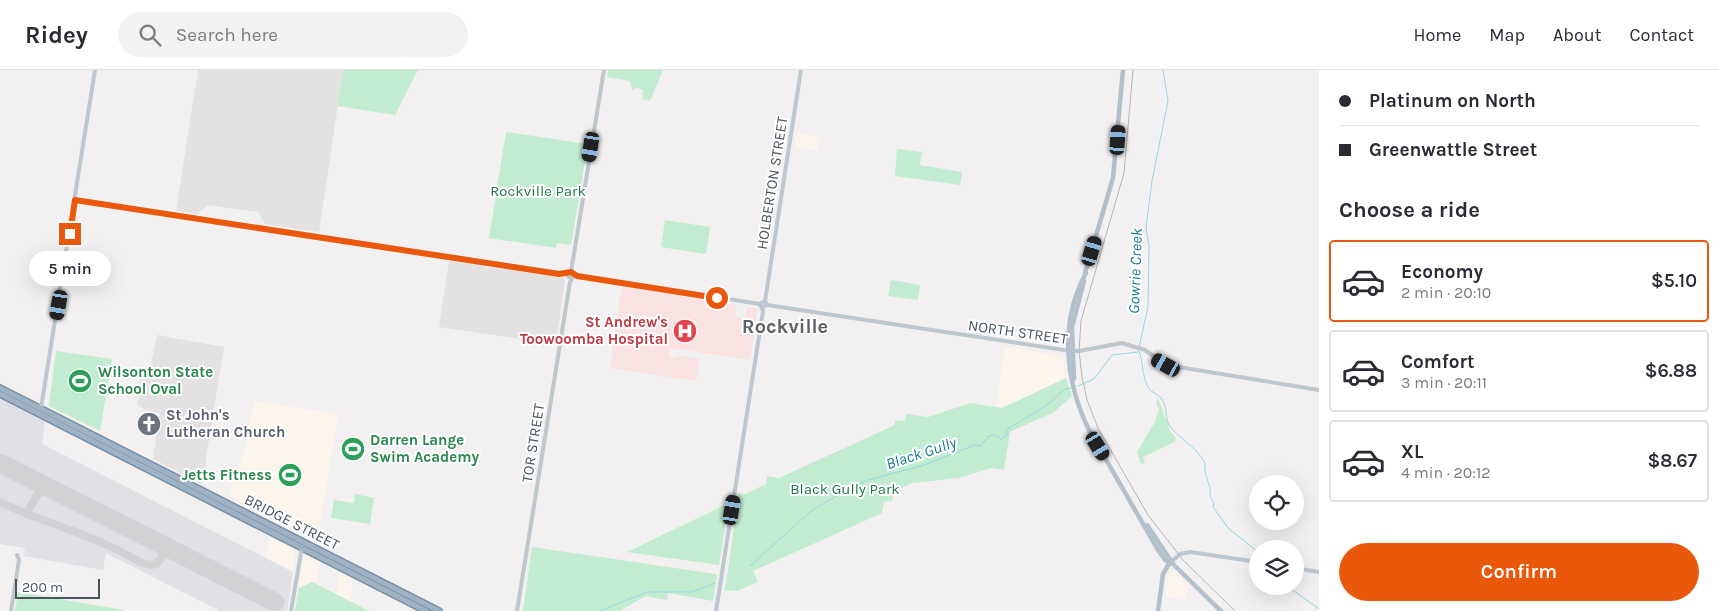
<!DOCTYPE html>
<meta charset="utf-8">
<style>
:root{--surface:#fff;--page:#f2f2f3;--text:#2b2b33;--muted:#7c7c81;--line:#e1e1e2;--accent:#ea580c}
body{margin:0;font-family:Karla,sans-serif;background:var(--page);color:var(--text);height:100vh;display:flex;flex-direction:column;font-size:19px;white-space:nowrap}
*{box-sizing:border-box;margin:0}
p{font-size:16px;color:var(--muted)}
.icon{flex:none;width:28px;height:28px;fill:none;stroke:currentColor;stroke-width:2;stroke-linecap:round;stroke-linejoin:round}
.map{position:relative;flex:1;overflow:hidden}
.drawer{display:flex;flex-direction:column;background:var(--surface);width:400px}
.drawer>*{flex:none}
.banner{display:grid;align-content:center;height:110px;padding:0 20px;background:var(--surface)}
.tools{position:absolute;left:1249px;top:405px;display:grid;gap:10px}
.tools a{display:grid;place-items:center;width:55px;height:55px;border-radius:50%;background:var(--surface);box-shadow:0 5px 20px #0002;font-size:25px}
.scale{position:absolute;left:15px;bottom:12px;width:85px;box-sizing:border-box;padding-left:5px;border:2px solid #49545b;border-top:0;font-size:14px;line-height:18px;white-space:nowrap;color:#49545b;-webkit-text-stroke:4px #fff;paint-order:stroke}
.end{position:absolute;width:22px;height:22px;margin:-11px;border:6px solid #ea580c;background:#fff;box-shadow:0 0 0 2px #fff}
.from{border-radius:50%}
.bubble{position:absolute;height:35px;border-radius:18px;background:var(--surface);box-shadow:0 5px 20px #0002;font-size:16px;font-weight:600;line-height:35px;text-align:center}
.car{position:absolute;width:15px;height:30px;margin:-15px -8px;border-radius:6px;box-shadow:0 0 4px 1px #0007;background:linear-gradient(#222 24%,#8ab4d8 0 40%,#222 0 76%,#8ab4d8 0 86%,#222 0)}
.banner b{display:flex;align-items:center;gap:18px;height:48px;font-size:19px}
.banner b+b{border-top:1px solid var(--line)}
.banner i{width:12px;height:12px;background:var(--text)}
ul{padding:0;list-style:none}
li{display:flex;align-items:center;gap:15px;height:82px;margin:0 10px 8px;padding:0 10px;border:2px solid var(--line);border-radius:5px}
li div{flex:1}
li b{display:block;font-size:19px}
li em{font-style:normal;font-weight:600}
li.selected{border-color:var(--accent)}
li>.icon{width:45px;height:45px;stroke-width:1.5}
h2{padding:0 20px;font-size:22px;line-height:60px}
.button{display:flex;gap:10px;margin-top:auto;padding:10px 20px}
.button a{flex:1;height:58px;border-radius:30px;background:var(--accent);color:#fff;font-size:20px;font-weight:600;line-height:58px;text-align:center}
header{display:flex;align-items:center;gap:30px;box-sizing:border-box;height:70px;padding:0 25px;background:var(--surface);border-bottom:1px solid var(--line)}
header strong{font-size:24px}
nav{display:flex;gap:28px;margin-inline-start:auto;font-size:18px}
.search{width:350px;height:45px;background:var(--page);display:flex;align-items:center;gap:12px;box-sizing:border-box;padding:0 18px;border-radius:28px;color:var(--muted);font-size:19px}
main{display:flex;flex:1;min-height:0}
.map>svg:first-child{display:block}
.commercial{fill:#fbf5eb}
.education{fill:#e3e1e1}
.medical{fill:#f9e3e2}
.airport{fill:#dfe1e4}
.green{fill:#c2ecd0}
.lines{fill:none;stroke-linecap:round;stroke-linejoin:round}
.stream{stroke:#93d7e5;stroke-width:1}
.taxiway{stroke:#d2d2d4;stroke-width:8}
.runway{stroke:#d2d2d4;stroke-width:19}
.trunk-casing{stroke:#778fa6;stroke-width:8}
.tertiary{stroke:#bfc7cd;stroke-width:4}
.secondary{stroke:#bdc7d0;stroke-width:4}
.primary{stroke:#b2c0cc;stroke-width:4.5}
.trunk{stroke:#9eb2c3;stroke-width:5}
.rail{stroke:#b2b5b9;stroke-width:1}
.route{stroke:#ea580c;stroke-width:6}
.labels{text-anchor:middle;dominant-baseline:central;stroke-width:4;stroke-linejoin:round;paint-order:stroke}
.street-label{font-size:15px;fill:#49545b;stroke:#fff}
.park-label{font-size:15px;fill:#1f7747;stroke:#fff}
.health-label{font-size:15px;font-weight:bold;fill:#be3a42;stroke:#fff;text-anchor:end}
.leisure-label{font-size:15px;font-weight:bold;fill:#27864d;stroke:#fff;text-anchor:start}
.worship-label{font-size:15px;font-weight:bold;fill:#5b616d;stroke:#fff;text-anchor:start}
.water-label{font-size:16px;font-style:italic;fill:#177d91;stroke:#fff}
.district-label{font-size:20px;font-weight:bold;fill:#5d6064;stroke:#fff}
</style>
<header>
<strong>Ridey</strong>
<div class="search"><svg class="icon" aria-label="search" viewBox="0 0 24 24"><circle cx="10" cy="10" r="6"/><path d="M15 15l6 6"/></svg>Search here</div>
<nav><a>Home</a><a>Map</a><a>About</a><a>Contact</a></nav>
</header>
<main>
<div class="map">
<svg width="1319" height="541" viewBox="0 0 1319 541">
<rect width="100%" height="100%" fill="#f2f0f0"/>
<g class="commercial">
<path d="M797 63 820 67 817 81 794 77Z"/>
<path d="M1005 276 1063 287 1066 308 1002 338 996 337Z"/>
<path d="M254 331 338 344 317 472 230 426 232 411 245 381Z"/>
<path d="M270 467 294 480 293 502 267 489Z"/>
<path d="M306 485 319 492 316 514 312 512 299 518 304 486Z"/>
<path d="M1173 500 1188 515 1186 530 1165 527 1168 505Z"/>
<path d="M340 502 353 509 350 531 337 525Z"/>
</g>
<g class="education">
<path d="M198 0H343L319 162 265 154 258 142 208 135 197 144 176 141Z"/>
<path d="M449 191 564 208 565 211 556 274 439 257Z"/>
<path d="M157 265 224 277 202 414 153 389 160 343 148 341 137 335 141 308 148 309Z"/>
</g>
<path class="medical" d="M623 217 737 235 735 247 745 248 747 237 758 238 750 290 670 278 669 285 672 289 682 286 700 289 696 311 610 298 621 219Z"/>
<path class="airport" d="M0 329 45 352 42 374 293 502 287 541H220L106 483 103 500 24 486 25 478 0 474Z"/>
<g class="green">
<path d="M343 0H418L395 45 337 36Z"/>
<path d="M608 0H663L650 31 642 29 643 20 636 17 633 21 630 11 607 7Z"/>
<path d="M506 62 588 74 571 175 557 173 556 178 489 168Z"/>
<path d="M897 79 922 82 920 95 962 102 960 115 895 106Z"/>
<path d="M665 150 710 157 706 184 661 177Z"/>
<path d="M891 210 920 215 918 230 888 226Z"/>
<path d="M56 281 112 289 100 361 49 336Z"/>
<path d="M1066 308 1072 326 1054 342 1010 362 1004 400 991 398 959 408 912 413 894 421 892 431 884 432 882 443 753 501 758 512 737 521 725 520 739 423 745 424 766 414 767 406 779 408 895 355V350L905 351 906 344 928 347 970 333 1002 338Z"/>
<path d="M1158 328 1170 361 1176 368 1175 372 1143 387 1145 393 1141 394 1137 382 1155 352 1159 339 1156 334Z"/>
<path d="M355 424 374 428 370 454 331 448 334 430 354 433Z"/>
<path d="M729 433 719 495 627 482Z"/>
<path d="M532 477 716 504 717 506 713 531 668 523 667 530 646 526 619 541H523Z"/>
<path d="M312 512 316 514 369 541H295L299 518Z"/>
<path d="M18 522 124 540V541H15Z"/>
</g>
<g class="lines">
<g class="stream">
<path d="M1139 277 1148 237 1149 176 1146 158 1152 111 1168 31 1163 0"/>
<path d="M1139 281C1143 292 1142 306 1148 317 1152 324 1161 324 1164 333 1167 339 1165 347 1169 355 1180 370 1196 376 1205 393 1203 406 1212 414 1210 426L1214 433 1213 437 1228 458 1258 482"/>
<path d="M1078 316 1094 309 1112 285 1138 282"/>
<path d="M750 496 811 441 850 418 868 410 924 395 975 375 981 376 989 366 995 365 1001 369 1007 365 1006 360 1047 335 1065 319 1071 318"/>
<path d="M1287 516 1319 539"/>
<path d="M600 541 647 522H692L715 513"/>
</g>
<g class="taxiway">
<path d="M13 400 37 413 39 420"/>
<path d="M0 432C39 451 83 462 122 482 131 487 146 498 157 494L164 483V477L139 463"/>
<path d="M26 444 42 417 70 429"/>
<path d="M164 483 172 480 196 492"/>
</g>
<path class="runway" d="M0 393 275 532"/>
<g class="trunk-casing">
<g id="trunk">
<path d="M0 318 439 541"/>
<path d="M0 324 426 541"/>
</g>
</g>
<g class="tertiary">
<path d="M75 130 567 204"/>
<path d="M571 202 604 0"/>
<path d="M574 205 760 234"/>
<path d="M767 235 1064 280 1079 281 1122 273 1145 280 1166 295 1319 320"/>
<path d="M11 541 19 490 17 485"/>
<path d="M291 541 302 477"/>
<path d="M517 541 570 212 574 205 570 202 567 205 570 208"/>
</g>
<g class="secondary">
<path d="M765 231 801 0"/>
<path d="M41 338 95 0"/>
<path d="M1172 491 1180 484 1190 482 1258 492"/>
<path d="M1295 498 1319 502"/>
<path d="M716 541 763 241 760 234 765 231 767 235 763 237"/>
</g>
<g class="primary">
<path d="M1085 203 1113 108 1123 0"/>
<path d="M1086 203C1059 252 1065 311 1089 360L1158 480 1165 490 1173 494"/>
<path d="M1074 309 1072 257 1084 211"/>
<path d="M1147 455 1173 494 1221 541"/>
<path d="M1158 541 1163 504 1170 492"/>
</g>
<use href="#trunk" class="trunk"/>
<path class="rail" d="M1133 0 1124 103 1081 251 1079 281 1082 307 1087 330 1098 358 1148 445 1183 490 1235 541"/>
</g>
<g class="lines">
<path class="route" d="M70 164 75 130 559 204 571 202 577 206 717 228"/>
</g>
<defs>
<g id="hospital-disc" transform="scale(1.25)"><circle r="9.5" fill="#e0444e" stroke="#fff"/><path d="M-5-5h3v3.5h4V-5h3V5h-3V1.5h-4V5h-3Z" fill="#fff"/></g>
<g id="stadium-disc" transform="scale(1.25)"><circle r="9.5" fill="#2e9e5b" stroke="#fff"/><path d="M0-5a6.5 5 0 1 0 0 10a6.5 5 0 1 0 0-10ZM-3.5-1.8h7v3.6h-7Z" fill="#fff"/></g>
<g id="church-disc" transform="scale(1.25)"><circle r="9.5" fill="#6b7280" stroke="#fff"/><path d="M-1.2-6h2.4v3.5h3.3v2.4h-3.3V6h-2.4V-.1h-3.3v-2.4h3.3Z" fill="#fff"/></g>
</defs>
<g fill-rule="evenodd">
<use href="#hospital-disc" x="685" y="261"/>
<use href="#stadium-disc" x="80" y="311"/>
<use href="#church-disc" x="149" y="354"/>
<use href="#stadium-disc" x="353" y="379"/>
<use href="#stadium-disc" x="290" y="405"/>
</g>
<g class="labels">
<g class="street-label">
<text transform="translate(772 113) rotate(-81)">HOLBERTON STREET</text>
<text transform="translate(1018 262) rotate(8)">NORTH STREET</text>
<text transform="translate(533 373) rotate(-81)">TOR STREET</text>
<text transform="translate(292 452) rotate(27)">BRIDGE STREET</text>
</g>
<g class="park-label">
<text x="538" y="121">Rockville Park</text>
<text x="845" y="419">Black Gully Park</text>
</g>
<g class="health-label">
<text x="668" y="252">St Andrew's<tspan x="668" dy="17">Toowoomba Hospital</tspan></text>
</g>
<g class="leisure-label">
<text x="98" y="302">Wilsonton State<tspan x="98" dy="17">School Oval</tspan></text>
<text x="370" y="370">Darren Lange<tspan x="370" dy="17">Swim Academy</tspan></text>
<text x="272" y="405" text-anchor="end">Jetts Fitness</text>
</g>
<g class="worship-label">
<text x="166" y="345">St John's<tspan x="166" dy="17">Lutheran Church</tspan></text>
</g>
<g class="water-label">
<text transform="translate(1135 201) rotate(-88)">Gowrie Creek</text>
<text transform="translate(921 383) rotate(-18)">Black Gully</text>
</g>
<g class="district-label">
<text x="785" y="256">Rockville</text>
</g>
</g>
</svg>
<div class="tools">
<a><svg class="icon" aria-label="locate" viewBox="0 0 24 24"><circle cx="12" cy="12" r="6"/><path d="M12 2v4M12 18v4M2 12h4M18 12h4"/></svg></a>
<a><svg class="icon" aria-label="layers" viewBox="0 0 24 24"><path d="M12 4l9 5-9 5-9-5zM3 14l9 5 9-5"/></svg></a>
</div>
<div class="scale">200 m</div>
<i class="end from" style="left:717px;top:228px"></i>
<i class="end" style="left:70px;top:164px"></i>
<div class="bubble" style="left:29px;top:181px;width:82px">5 min</div>
<i class="car" style="left:1118px;top:70px;rotate:4deg"></i>
<i class="car" style="left:591px;top:77px;rotate:189deg"></i>
<i class="car" style="left:1092px;top:181px;rotate:17deg"></i>
<i class="car" style="left:59px;top:235px;rotate:190deg"></i>
<i class="car" style="left:1166px;top:295px;rotate:299deg"></i>
<i class="car" style="left:1098px;top:376px;rotate:149deg"></i>
<i class="car" style="left:732px;top:440px;rotate:9deg"></i>
</div>
<section class="drawer">
<div class="banner">
<b><i class="from"></i>Platinum on North</b>
<b><i></i>Greenwattle Street</b>
</div>
<h2>Choose a ride</h2>
<ul>
<li class="selected"><svg class="icon" aria-label="car" viewBox="0 0 24 24"><path d="M5 17H2v-5l4-1 3-4h7l3 4 3 1v5h-3M9 17h6M6 11h13"/><circle cx="7" cy="17" r="2"/><circle cx="17" cy="17" r="2"/></svg><div><b>Economy</b><p>2 min · 20:10</p></div><em>$5.10</em></li>
<li><svg class="icon" aria-label="car" viewBox="0 0 24 24"><path d="M5 17H2v-5l4-1 3-4h7l3 4 3 1v5h-3M9 17h6M6 11h13"/><circle cx="7" cy="17" r="2"/><circle cx="17" cy="17" r="2"/></svg><div><b>Comfort</b><p>3 min · 20:11</p></div><em>$6.88</em></li>
<li><svg class="icon" aria-label="car" viewBox="0 0 24 24"><path d="M5 17H2v-5l4-1 3-4h7l3 4 3 1v5h-3M9 17h6M6 11h13"/><circle cx="7" cy="17" r="2"/><circle cx="17" cy="17" r="2"/></svg><div><b>XL</b><p>4 min · 20:12</p></div><em>$8.67</em></li>
</ul>
<div class="button"><a>Confirm</a></div>
</section>
</main>
